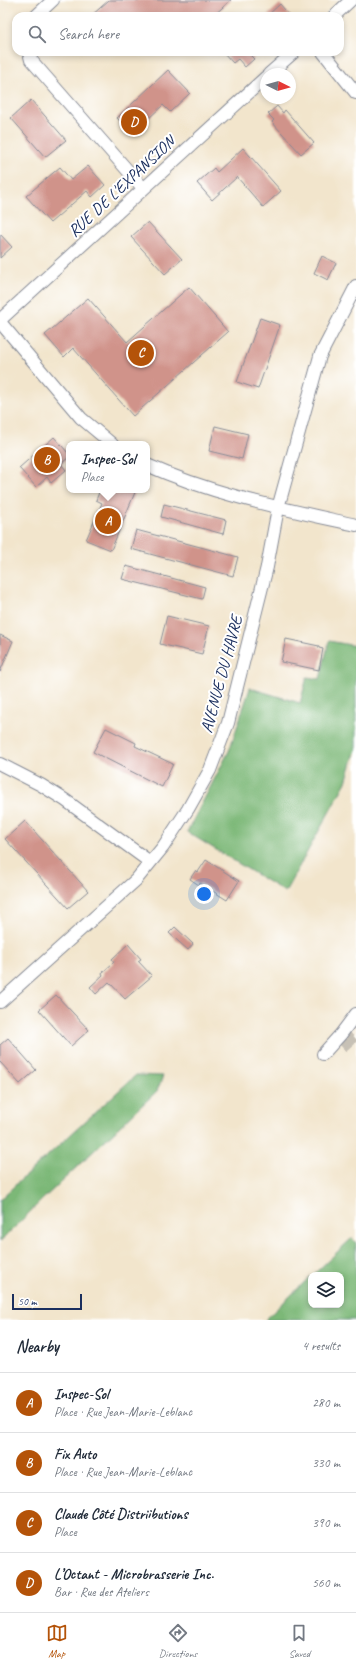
<!DOCTYPE html>
<meta charset="utf-8">
<style>
:root{--surface:#fff;--page:#f6f6f7;--text:#1f2937;--muted:#747a83;--line:#e0e1e3;--accent:#b45309}
body{margin:0;font-family:Caveat,sans-serif;background:var(--page);color:var(--text)}
.controls{position:absolute;right:12px;bottom:12px;display:grid;overflow:hidden;border-radius:8px;box-shadow:0 2px 6px #0003}
.controls button{width:36px;height:36px;display:grid;place-items:center;padding:0;border:0;border-bottom:1px solid var(--line);background:var(--surface);color:var(--text);font:20px sans-serif}
.compass{position:absolute;left:260px;top:68px;width:36px;height:36px;border-radius:50%;background:var(--surface);box-shadow:0 2px 6px #0003;rotate:95deg}
.scale{position:absolute;left:12px;bottom:10px;width:70px;box-sizing:border-box;padding-left:4px;border:2px solid #1b2f5e;border-top:0;font-size:11px;line-height:14px;white-space:nowrap;color:#1b2f5e;-webkit-text-stroke:3px #fff;paint-order:stroke}
.you{position:absolute;left:204px;top:894px;width:14px;height:14px;margin:-10px;border:3px solid #fff;border-radius:50%;background:#1a73e8;box-shadow:0 0 0 6px #1a73e833}
.badge{display:grid;place-items:center;width:26px;height:26px;border-radius:50%;background:var(--accent);color:#fff;font-size:13px;font-weight:700}
.pin{position:absolute;translate:-50% -50%;border:2px solid #fff;box-shadow:0 1px 4px #0006}
.popup{position:absolute;left:66px;top:441px;width:84px;height:52px;box-sizing:border-box;display:grid;place-content:center;border-radius:8px;background:var(--surface);filter:drop-shadow(0 1px 3px #0005);font-size:13px;white-space:nowrap;color:var(--muted)}
.popup b{font-size:15px;color:var(--text)}
.popup::after{content:'';position:absolute;left:50%;top:100%;margin-left:-8px;border:8px solid transparent;border-top-color:var(--surface)}
.list{margin:0;padding:0;list-style:none}
h2{display:flex;justify-content:space-between;align-items:center;height:52px;margin:0;padding:0 16px;font-size:17px}
h2 small{font-size:13px;font-weight:400;color:var(--muted)}
.list li{display:grid;grid-template-columns:26px 1fr auto;gap:12px;align-items:center;box-sizing:border-box;height:60px;padding:0 16px;border-top:1px solid var(--line)}
.list b{display:block;font-size:15px;white-space:nowrap}
.list p{margin:0;font-size:13px;white-space:nowrap;color:var(--muted)}
.list em{font-size:13px;font-style:normal;color:var(--muted)}
.icon{flex:none;width:22px;height:22px;fill:none;stroke:currentColor;stroke-width:2;stroke-linecap:round;stroke-linejoin:round}
.map{position:relative;flex:none;width:356px;height:1320px;overflow:hidden}
.search{position:absolute;background:var(--surface);box-shadow:0 2px 6px #0003;left:12px;right:12px;top:12px;height:44px;display:flex;align-items:center;gap:10px;box-sizing:border-box;padding:0 14px;border-radius:12px;color:var(--muted);font-size:15px}
.sheet{height:292px;background:var(--surface)}
nav{display:flex;justify-content:space-around;align-items:center;box-sizing:border-box;height:56px;border-top:1px solid var(--line);background:var(--surface);font-size:11px;color:var(--muted)}
nav a{display:grid;justify-items:center;gap:2px}
nav .on{color:var(--accent)}
.map>svg:first-child{display:block}
.forest{fill:#7bb877;stroke:#4b746a}
.building{fill:#d0938a}
.lines{fill:none;stroke-linecap:round;stroke-linejoin:round}
.major-tunnel{stroke:#c7c1b6;stroke-width:16;stroke-dasharray:16 8;stroke-linecap:butt}
.minor-casing{stroke:#868a95;stroke-width:14}
.minor{stroke:#fff;stroke-width:12}
.labels{text-anchor:middle;stroke-width:4;stroke-linejoin:round;paint-order:stroke}
.street-label{font-size:17px;fill:#1b2f5e;stroke:#fff}
</style>
<div class="map">
<svg width="356" height="1320" viewBox="0 0 356 1320">
<rect width="100%" height="100%" fill="#fff"/>
<filter id="ink" filterUnits="userSpaceOnUse"><feTurbulence type="fractalNoise" baseFrequency=".025" numOctaves="2"/><feDisplacementMap in="SourceGraphic" scale="8" xChannelSelector="R" yChannelSelector="G"/><feConvolveMatrix kernelMatrix="1 2 1 2 8 2 1 2 1" color-interpolation-filters="sRGB"/></filter>
<filter id="wash" filterUnits="userSpaceOnUse"><feTurbulence type="fractalNoise" baseFrequency=".012" numOctaves="4" result="noise"/><feDisplacementMap in="SourceGraphic" scale="16" xChannelSelector="R" yChannelSelector="G"/><feGaussianBlur stdDeviation="0.9" result="paint"/><feColorMatrix in="noise" values="0 0 0 0 0 0 0 0 0 0 0 0 0 0 0 0 0 1.4 0 .05"/><feComposite in="paint" operator="in"/></filter>
<g filter="url(#wash)">
<rect width="100%" height="100%" fill="#f2e5cc"/>
<path class="forest" d="M329 641 356 646V749L346 782 285 892 187 832 229 751 250 688 300 703 307 677 320 679Z
M136 1075 163 1076 157 1091 43 1199 0 1242V1199Z
M352 1238 356 1243V1320H265L311 1276V1305H341V1275H313Z"/>
<g id="blocks">
<path class="building" d="M109 0H231L213 16H91Z
M280 4 290 16H267Z
M223 52H247L254 59 245 67 238 59 233 63Z
M168 70 190 93 170 112 163 105 132 134 117 118Z
M31 100 66 140 45 157 11 118Z
M277 106 283 113 285 110 314 143 301 154 272 122 274 120 268 114Z
M243 148 281 191 263 207 237 177 212 200 197 183 214 168 217 172Z
M88 166 105 185 92 197 87 191 50 223 26 196 60 167 71 180Z
M148 222 182 259 165 274 131 237Z
M0 234 12 247 0 258Z
M322 256 336 263 328 280 314 273Z
M189 287 228 332 133 416 73 348 64 357 45 335 88 298 127 342Z
M260 318 280 325 258 389 237 382Z
M215 426 248 434 242 459 209 451Z
M54 437 69 454V457L61 464 66 470 51 483 47 477 36 487 19 468Z
M100 490H136L111 550 86 540 102 503 96 500Z
M164 504 226 520 223 534 161 517Z
M136 530 238 557 233 576 131 549Z
M126 566 205 587 202 599 122 579Z
M167 616 209 626 202 654 160 644Z
M0 635 13 641 0 672Z
M286 639 319 646V648L323 649 319 670 281 662Z
M106 728 136 743 135 746 173 764 162 787 93 752Z
M25 821 88 891 68 908 5 839Z
M206 860 239 881 227 900 200 883 199 885 190 879 196 870 198 872Z
M175 927 193 944 188 950 169 933Z
M128 944 141 959 138 961 152 976 125 999 109 982 96 994 90 987 103 975 102 973 114 962 112 959Z
M56 995 89 1030 71 1046 39 1010Z
M8 1038 36 1070 20 1084 0 1062V1045Z"/>
</g>
</g>
<g filter="url(#ink)">
<use href="#blocks" fill-opacity="0" stroke="#868a95" stroke-width="1"/>
<g class="lines">
<path class="major-tunnel" d="M341 1034 356 1051"/>
<defs>
<path id="minor" d="M36 16 53 0
M334 16 351 0
M29 52 31 60 143 188
M323 52 356 93
M269 74 294 52
M0 320 266 77
M0 322 81 418 112 444
M147 465C214 495 285 509 356 525
M0 764 41 785 65 800 150 862
M0 1002 136 880 163 847 188 809 210 770 228 723 267 567 278 508 320 356 356 286
M323 1054 341 1034 356 1014"/>
</defs>
<use href="#minor" class="minor-casing"/>
<use href="#minor" class="minor"/>
</g>
</g>
<g class="labels">
<g class="street-label">
<text transform="translate(121 186) rotate(-43)" y="6">RUE DE L'EXPANSION</text>
<text transform="translate(221 674) rotate(-75)" y="6">AVENUE DU HAVRE</text>
</g>
</g>
</svg>
<div class="controls">
<button><svg class="icon" aria-label="layers" viewBox="0 0 24 24"><path d="M12 4l9 5-9 5-9-5zM3 14l9 5 9-5"/></svg></button>
</div>
<svg class="compass" viewBox="-18 -18 36 36"><path d="M0-13l5 13h-10z" fill="#e53935"/><path d="M0 13l5-13h-10z" fill="#747a83"/></svg>
<div class="scale">50 m</div>
<div class="you"></div>
<div class="pin badge" style="left:108px;top:521px">A</div>
<div class="popup"><b>Inspec-Sol</b>Place</div>
<div class="pin badge" style="left:47px;top:460px">B</div>
<div class="pin badge" style="left:141px;top:353px">C</div>
<div class="pin badge" style="left:134px;top:122px">D</div>
<div class="search"><svg class="icon" aria-label="search" viewBox="0 0 24 24"><circle cx="10" cy="10" r="6"/><path d="M15 15l6 6"/></svg>Search here</div>
</div>
<section class="sheet">
<h2>Nearby<small>4 results</small></h2>
<ul class="list">
<li><span class="badge">A</span><div><b>Inspec-Sol</b><p>Place · Rue Jean-Marie-Leblanc</p></div><em>280 m</em></li>
<li><span class="badge">B</span><div><b>Fix Auto</b><p>Place · Rue Jean-Marie-Leblanc</p></div><em>330 m</em></li>
<li><span class="badge">C</span><div><b>Claude Côté Distriibutions</b><p>Place</p></div><em>390 m</em></li>
<li><span class="badge">D</span><div><b>L’Octant - Microbrasserie Inc.</b><p>Bar · Rue des Ateliers</p></div><em>560 m</em></li>
</ul>
</section>
<nav>
<a class="on"><svg class="icon" aria-label="map" viewBox="0 0 24 24"><path d="M3 6l6-2 6 2 6-2v14l-6 2-6-2-6 2zM9 4v14M15 6v14"/></svg>Map</a>
<a><svg class="icon" aria-label="directions" viewBox="0 0 24 24"><path d="M12 3l9 9-9 9-9-9zM9 14v-3h6M13 9l2 2-2 2"/></svg>Directions</a>
<a><svg class="icon" aria-label="saved" viewBox="0 0 24 24"><path d="M7 4h10v16l-5-4-5 4z"/></svg>Saved</a>
</nav>
